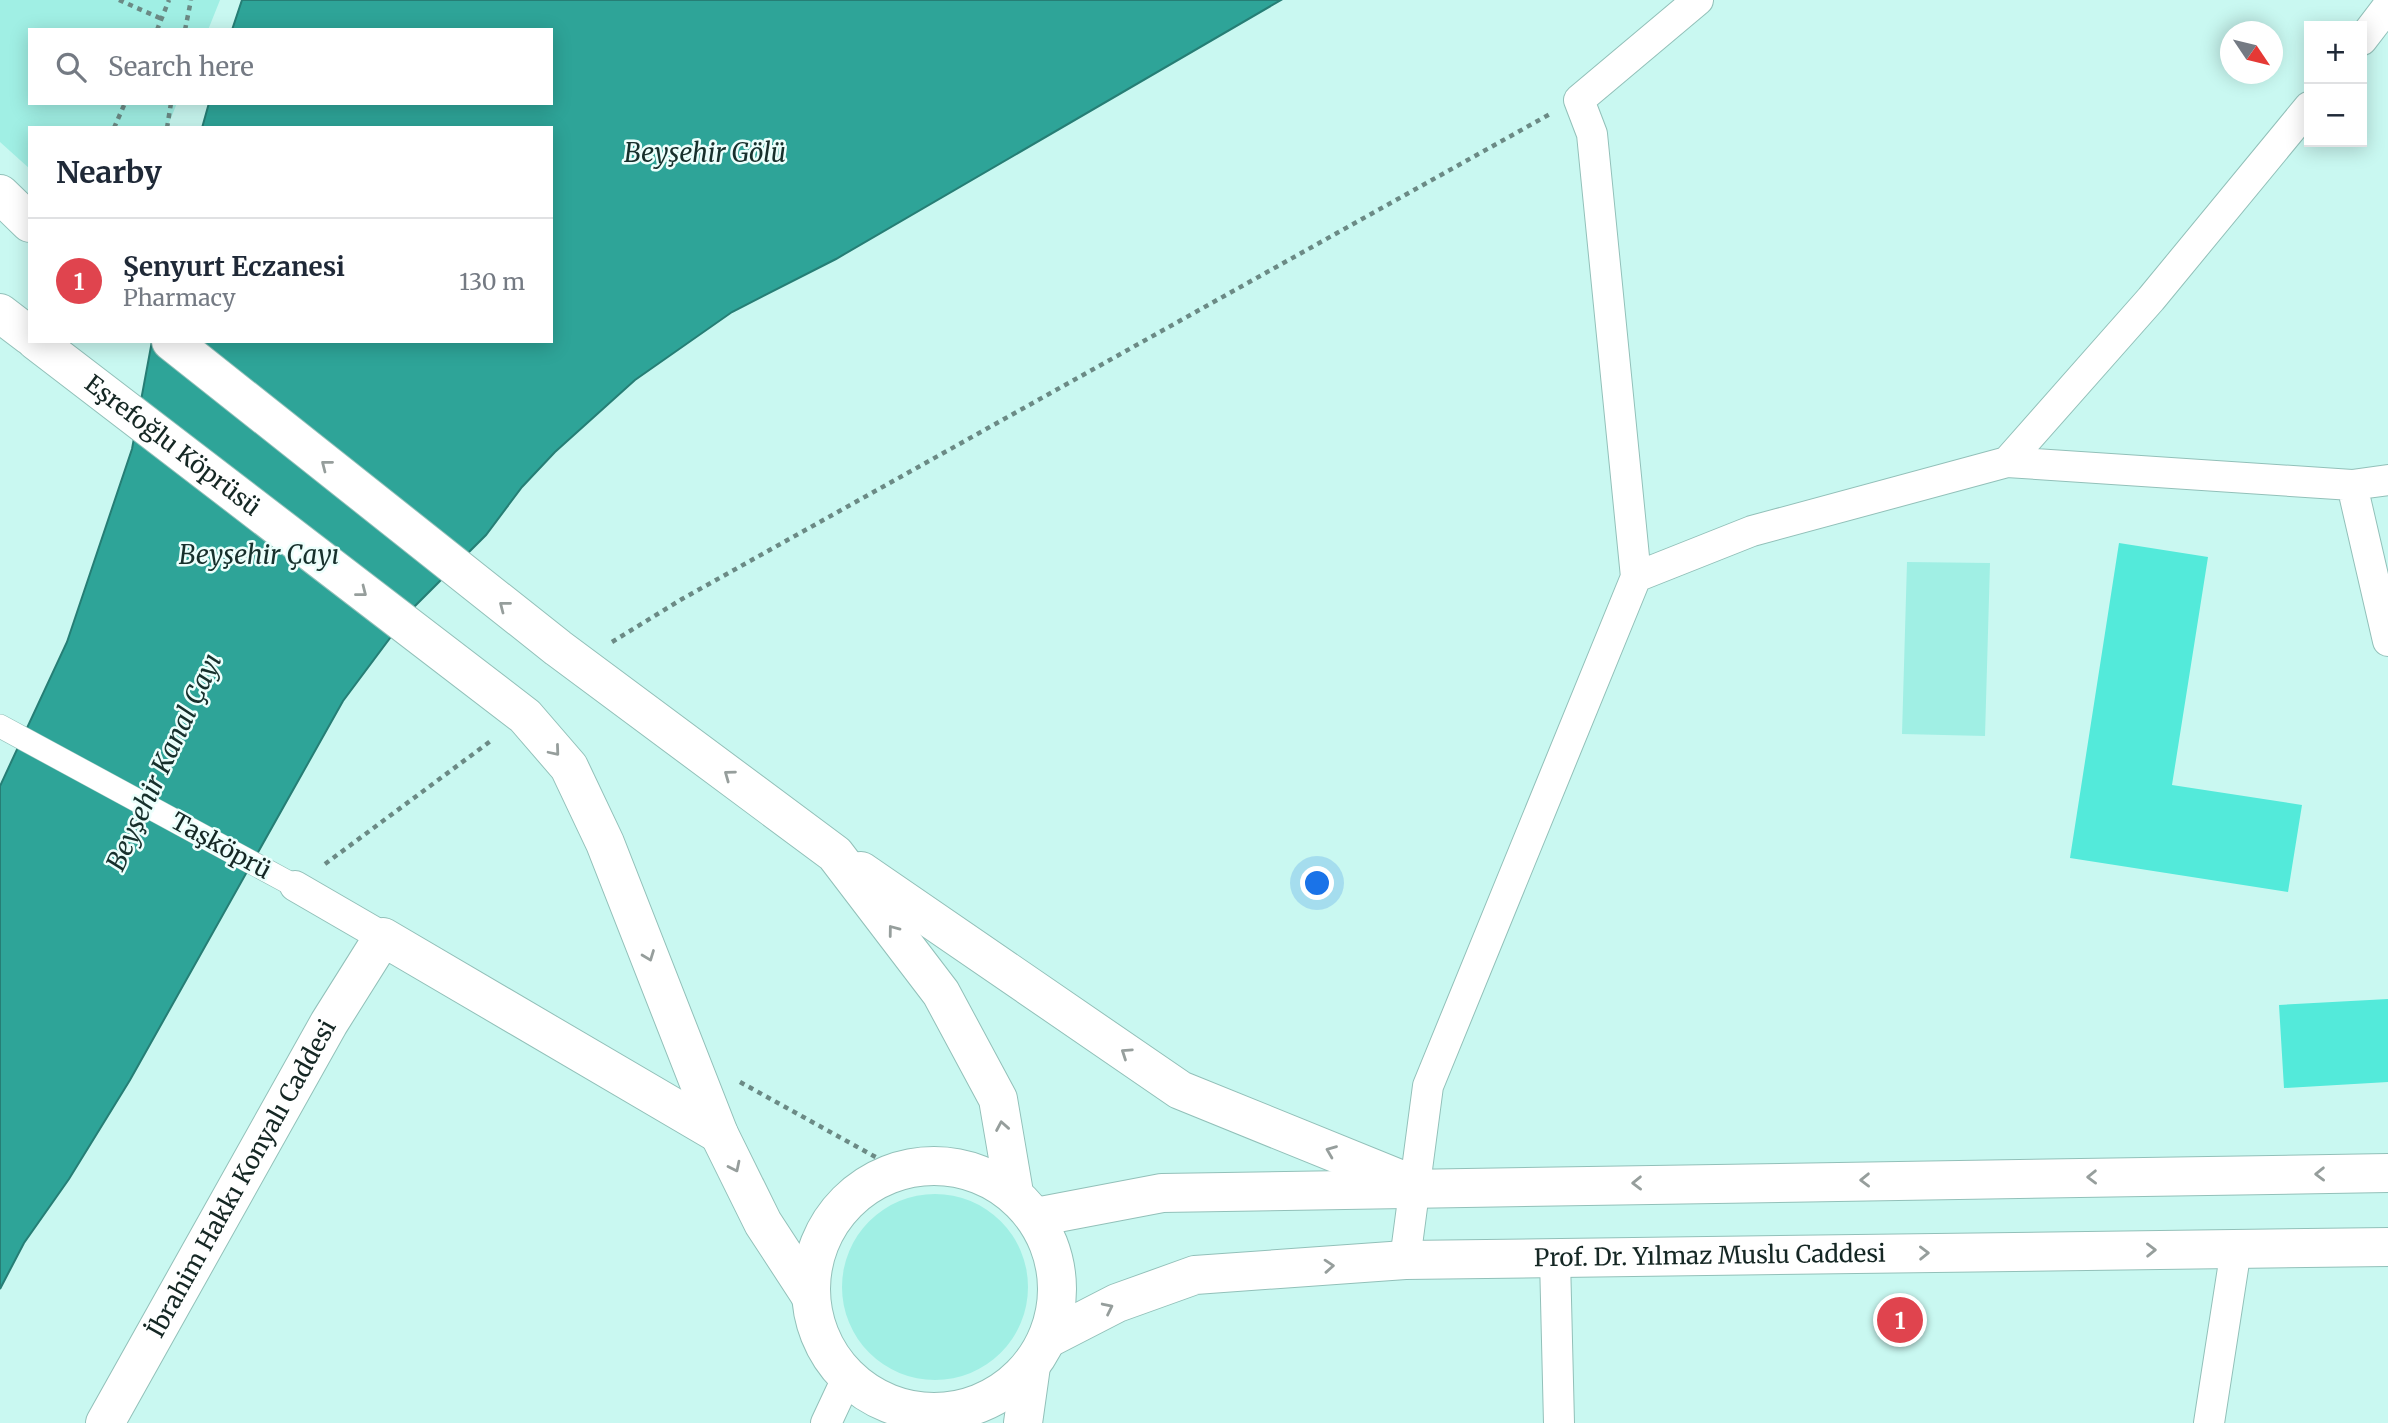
<!DOCTYPE html>
<meta charset="utf-8">
<style>
:root{--surface:#fff;--page:#f6f6f7;--text:#1f2937;--muted:#747a83;--line:#e0e1e3;--accent:#b747a4}
body{margin:0;font-family:Merriweather,serif;background:var(--page);color:var(--text)}
.controls{position:absolute;right:21px;top:21px;display:grid;overflow:hidden;border-radius:0px;box-shadow:0 4px 18px #0003}
.controls button{width:63px;height:63px;display:grid;place-items:center;padding:0;border:0;border-bottom:2px solid var(--line);background:var(--surface);color:var(--text);font:35px sans-serif}
.compass{position:absolute;left:2220px;top:21px;width:63px;height:63px;border-radius:50%;background:var(--surface);box-shadow:0 4px 18px #0003;rotate:125deg}
.you{position:absolute;left:1318px;top:884px;width:24px;height:24px;margin:-18px;border:5px solid #fff;border-radius:50%;background:#1a73e8;box-shadow:0 0 0 10px #1a73e833}
.badge{display:grid;place-items:center;width:46px;height:46px;border-radius:50%;background:var(--accent);color:#fff;font-size:23px;font-weight:700}
.pin{position:absolute;translate:-50% -50%;border:4px solid #fff;box-shadow:0 2px 7px #0006}
.list{margin:0;padding:0;list-style:none}
h2{display:flex;justify-content:space-between;align-items:center;height:91px;margin:0;padding:0 28px;font-size:30px}
h2 small{font-size:23px;font-weight:400;color:var(--muted)}
.list li{display:grid;grid-template-columns:46px 1fr auto;gap:21px;align-items:center;box-sizing:border-box;height:126px;padding:0 28px;border-top:2px solid var(--line)}
.list b{display:block;font-size:26px;white-space:nowrap}
.list p{margin:0;font-size:23px;white-space:nowrap;color:var(--muted)}
.list em{font-size:23px;font-style:normal;color:var(--muted)}
.icon{flex:none;width:38px;height:38px;fill:none;stroke:currentColor;stroke-width:2;stroke-linecap:round;stroke-linejoin:round}
.map{position:relative;flex:none;width:2388px;height:1423px;overflow:hidden}
.search{position:absolute;background:var(--surface);box-shadow:0 4px 18px #0003;left:28px;top:28px;width:525px;height:77px;display:flex;align-items:center;gap:18px;box-sizing:border-box;padding:0 24px;border-radius:0px;color:var(--muted);font-size:26px}
.panel{position:absolute;background:var(--surface);box-shadow:0 4px 18px #0003;left:28px;top:126px;width:525px;height:217px;border-radius:0px}
.map>svg:first-child{display:block}
.green{fill:#a0efe4}
.water{fill:#2ea498;stroke:#267e75;stroke-width:2}
.building{fill:#53eada}
.lines{fill:none;stroke-linecap:round;stroke-linejoin:round}
.pedestrian-casing{stroke:#92c0b9;stroke-width:24}
.minor-casing{stroke:#92c0b9;stroke-width:32}
.tertiary-casing{stroke:#92c0b9;stroke-width:40}
.primary-casing{stroke:#92c0b9;stroke-width:40}
.path{stroke:#6b8a85;stroke-width:4.5;stroke-dasharray:5 5;stroke-linecap:butt}
.pedestrian{stroke:#fff;stroke-width:23}
.minor{stroke:#fff;stroke-width:30}
.tertiary{stroke:#fff;stroke-width:38}
.primary{stroke:#fff;stroke-width:38}
.oneway{stroke:#969e9c}
.labels{text-anchor:middle;stroke-width:5;stroke-linejoin:round;paint-order:stroke}
.street-label{font-size:24px;fill:#152724;stroke:#ecfffc}
.water-label{font-size:26px;font-style:italic;fill:#17302c;stroke:#ecfffc}
</style>
<div class="map">
<svg width="2388" height="1423" viewBox="0 0 2388 1423">
<rect width="100%" height="100%" fill="#c9f8f1"/>
<path class="green" d="M0 0H220L208 30H30V103H177L167 128H30V169L0 142Z
M1907 562 1990 563 1985 736 1902 734Z
M842 1287a93 93 0 1 1 186 0a93 93 0 1 1-186 0Z"/>
<path class="water" d="M242 0H1281L836 259 732 312 635 380 555 452 522 487 486 535 411 610 343 701 130 1080 69 1179 24 1243 0 1289V786L67 642 132 449 152 341H551V128H202L209 103H551V30H232Z"/>
<path class="building" d="M2119 543 2208 557 2172 785 2302 805 2288 892 2070 858Z
M2388 999V1082L2284 1088 2279 1005Z"/>
<g class="lines">
<defs>
<path id="pedestrian" d="M0 726 295 886"/>
<path id="minor" d="M2362 40 2388 6
M2007 462 2151 299 2309 107
M2352 485 2388 641
M1636 577 1752 531 2007 462 2352 485 2388 480
M295 886 383 937
M1555 1259 1559 1423
M1405 1260 1428 1086 1636 577 1592 134 1579 100 1698 0
M826 1423 848 1376
M2209 1423 2236 1249"/>
<g id="tertiary">
<path id="s1" d="M105 1423 329 1023 383 937 719 1134"/>
</g>
<g id="primary">
<path d="M0 194 30 223"/>
<path d="M0 313 30 336"/>
<path id="s2" d="M36 341 525 716 569 767 605 843 719 1134 763 1223 810 1295"/>
<path d="M171 341 558 648 835 854 941 993 998 1099 1014 1193"/>
<path d="M861 871 1180 1090 1402 1180"/>
<circle cx="934" cy="1289" r="123"/>
<path d="M1036 1217 1162 1193 2388 1173"/>
<path id="s3" d="M1047 1339 1117 1303 1195 1275 1405 1260 2388 1247"/>
<path d="M1023 1423 1031 1366"/>
</g>
</defs>
<use href="#pedestrian" class="pedestrian-casing"/>
<use href="#minor" class="minor-casing"/>
<use href="#tertiary" class="tertiary-casing"/>
<use href="#primary" class="primary-casing"/>
<path class="path" d="M119 0 162 19
M157 30 169 0
M185 30 191 0
M114 128 125 103
M167 128 171 103
M612 642 682 599 1550 114
M325 864 492 740
M740 1082 899 1170"/>
<use href="#pedestrian" class="pedestrian"/>
<use href="#minor" class="minor"/>
<use href="#tertiary" class="tertiary"/>
<use href="#primary" class="primary"/>
</g>
<defs><path id="oneway-chevron" d="M-2-3.5L2.5 0L-2 3.5" fill="none" stroke-width="1.6" stroke-linecap="round" stroke-linejoin="round" transform="scale(1.75)"/></defs>
<g class="oneway">
<use href="#oneway-chevron" transform="translate(326 465) rotate(-142)"/>
<use href="#oneway-chevron" transform="translate(362 592) rotate(38)"/>
<use href="#oneway-chevron" transform="translate(504 606) rotate(-142)"/>
<use href="#oneway-chevron" transform="translate(555 751) rotate(50)"/>
<use href="#oneway-chevron" transform="translate(729 775) rotate(-144)"/>
<use href="#oneway-chevron" transform="translate(893 930) rotate(-127)"/>
<use href="#oneway-chevron" transform="translate(649 956) rotate(69)"/>
<use href="#oneway-chevron" transform="translate(1126 1053) rotate(-146)"/>
<use href="#oneway-chevron" transform="translate(1002 1126) rotate(-100)"/>
<use href="#oneway-chevron" transform="translate(1331 1151) rotate(-158)"/>
<use href="#oneway-chevron" transform="translate(735 1167) rotate(64)"/>
<use href="#oneway-chevron" transform="translate(2320 1174) rotate(179)"/>
<use href="#oneway-chevron" transform="translate(2092 1177) rotate(179)"/>
<use href="#oneway-chevron" transform="translate(1865 1180) rotate(179)"/>
<use href="#oneway-chevron" transform="translate(1637 1183) rotate(179)"/>
<use href="#oneway-chevron" transform="translate(2151 1250) rotate(-1)"/>
<use href="#oneway-chevron" transform="translate(1924 1253) rotate(-1)"/>
<use href="#oneway-chevron" transform="translate(1329 1266) rotate(-4)"/>
<use href="#oneway-chevron" transform="translate(1108 1308) rotate(-26)"/>
</g>
<g class="labels">
<g class="street-label">
<text dy="8" stroke="none"><textPath href="#s2" startOffset="172">Eşrefoğlu Köprüsü</textPath></text>
<text transform="translate(221 846) rotate(29)" y="8">Taşköprü</text>
<text dy="8" stroke="none"><textPath href="#s1" startOffset="280">İbrahim Hakkı Konyalı Caddesi</textPath></text>
<text dy="8" stroke="none"><textPath href="#s3" startOffset="677">Prof. Dr. Yılmaz Muslu Caddesi</textPath></text>
</g>
<g class="water-label">
<text x="705" y="162">Beyşehir Gölü</text>
<text x="259" y="564">Beyşehir Çayı</text>
<text transform="translate(164 762) rotate(-65)" y="9">Beyşehir Kanal Çayı</text>
</g>
</g>
</svg>
<div class="controls">
<button>+</button>
<button>−</button>
</div>
<svg class="compass" viewBox="-18 -18 36 36"><path d="M0-13l5 13h-10z" fill="#e53935"/><path d="M0 13l5-13h-10z" fill="#747a83"/></svg>
<div class="you"></div>
<div class="pin badge" style="left:1900px;top:1320px;background:#e0444e">1</div>
<div class="search"><svg class="icon" aria-label="search" viewBox="0 0 24 24"><circle cx="10" cy="10" r="6"/><path d="M15 15l6 6"/></svg>Search here</div>
<section class="panel">
<h2>Nearby<small></small></h2>
<ul class="list">
<li><span class="badge" style="background:#e0444e">1</span><div><b>Şenyurt Eczanesi</b><p>Pharmacy</p></div><em>130 m</em></li>
</ul>
</section>
</div>
